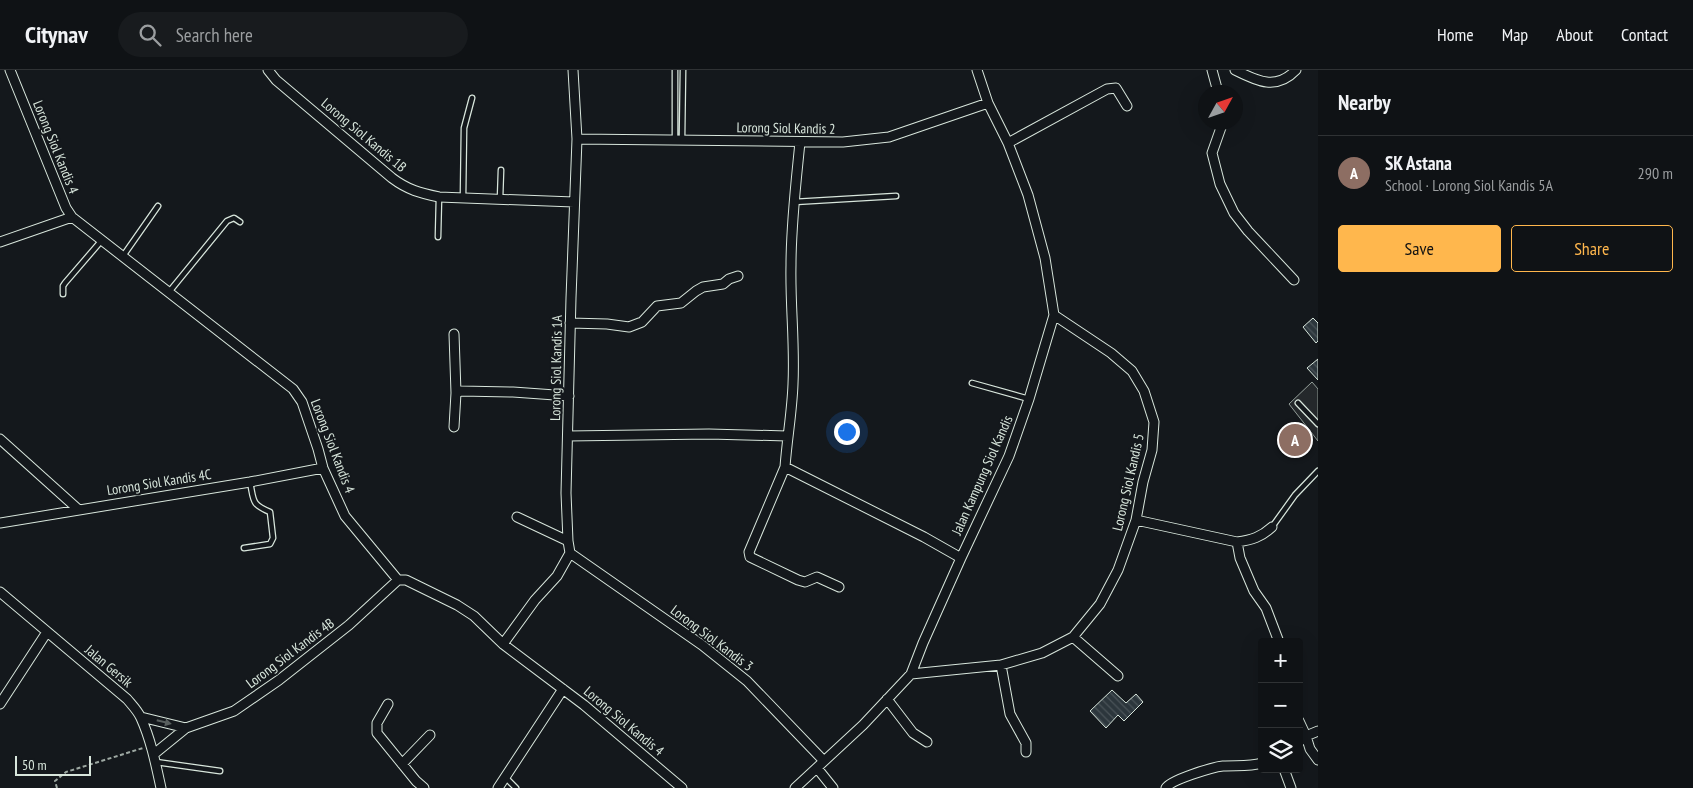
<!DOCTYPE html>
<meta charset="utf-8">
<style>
:root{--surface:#0f1215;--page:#181b1e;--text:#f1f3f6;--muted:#9b9ea0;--line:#2f3234;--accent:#ffb74d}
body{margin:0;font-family:"PT Sans Narrow",sans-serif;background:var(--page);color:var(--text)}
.controls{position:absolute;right:15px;bottom:15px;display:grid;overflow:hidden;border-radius:5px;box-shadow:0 5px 20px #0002}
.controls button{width:45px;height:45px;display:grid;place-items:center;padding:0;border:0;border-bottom:1px solid var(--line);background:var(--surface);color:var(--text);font:25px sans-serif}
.compass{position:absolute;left:1198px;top:15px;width:45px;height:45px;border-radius:50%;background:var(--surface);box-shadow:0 5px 20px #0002;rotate:50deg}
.scale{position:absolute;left:15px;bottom:12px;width:76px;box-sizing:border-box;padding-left:5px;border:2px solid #d8e6dc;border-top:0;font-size:14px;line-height:18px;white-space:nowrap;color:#d8e6dc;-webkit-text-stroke:4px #14181c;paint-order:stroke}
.you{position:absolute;left:846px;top:361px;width:18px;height:18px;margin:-12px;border:4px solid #fff;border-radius:50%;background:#1a73e8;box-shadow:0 0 0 8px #1a73e833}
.badge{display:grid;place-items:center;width:32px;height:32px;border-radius:50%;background:var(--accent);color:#fff;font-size:16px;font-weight:700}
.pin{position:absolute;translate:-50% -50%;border:2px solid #fff;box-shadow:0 1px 5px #0006}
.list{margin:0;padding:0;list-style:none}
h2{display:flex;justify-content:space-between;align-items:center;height:65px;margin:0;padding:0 20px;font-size:21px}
h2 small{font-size:16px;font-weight:400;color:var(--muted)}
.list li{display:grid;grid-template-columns:32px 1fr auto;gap:15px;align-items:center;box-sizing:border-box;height:75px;padding:0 20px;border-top:1px solid var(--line)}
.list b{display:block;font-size:19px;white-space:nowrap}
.list p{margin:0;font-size:16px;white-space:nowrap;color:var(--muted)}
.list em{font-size:16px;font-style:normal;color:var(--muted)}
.actions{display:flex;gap:10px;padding:15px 20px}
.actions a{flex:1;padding:11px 0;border:1px solid var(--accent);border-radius:5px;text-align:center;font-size:18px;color:var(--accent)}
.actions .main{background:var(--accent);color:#111}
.icon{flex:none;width:28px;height:28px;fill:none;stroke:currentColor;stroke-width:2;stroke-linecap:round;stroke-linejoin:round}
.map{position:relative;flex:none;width:1318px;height:718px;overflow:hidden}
header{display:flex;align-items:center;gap:30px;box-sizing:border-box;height:70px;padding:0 25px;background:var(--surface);border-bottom:1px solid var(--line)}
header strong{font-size:24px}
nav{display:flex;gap:28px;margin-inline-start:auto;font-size:18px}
.search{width:350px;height:45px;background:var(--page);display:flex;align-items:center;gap:12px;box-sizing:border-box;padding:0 18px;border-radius:28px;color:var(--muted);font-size:19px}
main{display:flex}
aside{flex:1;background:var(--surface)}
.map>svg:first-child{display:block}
.parking{fill:#24282b;stroke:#939e99}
.building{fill:url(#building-back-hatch);stroke:#d8e6dc}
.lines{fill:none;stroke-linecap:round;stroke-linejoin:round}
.lane-casing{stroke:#d8e6dc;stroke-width:7}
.street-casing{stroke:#d8e6dc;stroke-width:11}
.path{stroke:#9da8a2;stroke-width:2;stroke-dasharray:4 2.5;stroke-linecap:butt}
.lane{stroke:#14181c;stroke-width:4.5}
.street{stroke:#14181c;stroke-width:9}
.oneway{fill:#59605f}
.labels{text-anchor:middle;stroke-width:4;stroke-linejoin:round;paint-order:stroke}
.street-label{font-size:14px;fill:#d8e6dc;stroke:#14181c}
</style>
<header>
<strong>Citynav</strong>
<div class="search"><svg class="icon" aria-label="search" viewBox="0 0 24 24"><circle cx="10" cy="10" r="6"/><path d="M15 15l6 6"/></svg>Search here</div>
<nav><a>Home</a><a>Map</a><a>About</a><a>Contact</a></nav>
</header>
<main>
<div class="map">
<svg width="1318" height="718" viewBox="0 0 1318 718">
<defs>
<pattern id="building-back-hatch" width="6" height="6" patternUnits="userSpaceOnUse" patternTransform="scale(1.25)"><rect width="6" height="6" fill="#2c363c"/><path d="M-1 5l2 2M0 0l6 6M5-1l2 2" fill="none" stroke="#4a5358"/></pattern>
</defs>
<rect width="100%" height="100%" fill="#14181c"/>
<path class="parking" d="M1312 312 1318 319V371L1289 334Z"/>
<path class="building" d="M1313 248 1318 253V271L1316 273 1303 257Z
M1318 289V310L1307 298Z
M1112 620 1126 633 1136 624 1143 632 1124 651 1118 645 1106 658 1090 641Z"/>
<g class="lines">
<defs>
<path id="lane" d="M675 69V0
M682 69 683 0
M463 128 464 58 472 28
M500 129 501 100
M794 132 896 126
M438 167 439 127
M123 186 158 136
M169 222 227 151 234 148 240 152
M63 224V216L65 213 102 170
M972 313 1029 329
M1298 333 1318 354
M1272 457 1295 425 1318 401
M244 478 270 474 273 468 270 442C251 434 254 431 250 412
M156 692 220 701
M505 707 516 718"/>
<path id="street" d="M10 0 66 138 72 147 293 319 302 332 318 379 323 398 345 446 398 510H406L457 535 474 546 503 574 584 635 682 718
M268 0 276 10 392 108C408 120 420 123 439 127L574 132
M1212 0 1218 22
M1235 0C1257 11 1276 21 1296 0
M1223 52 1212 83 1220 114 1234 143 1248 161 1294 210
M577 69 843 72 889 67 988 33
M800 72C796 113 791 154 791 195 790 234 795 274 793 314 792 342 787 369 785 397L924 467 961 488
M1008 73 1107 19 1116 18 1127 36
M0 172 72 147
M570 253 607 254 629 257 642 252 657 236 681 233 696 221 703 217 723 214 729 209 738 206
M454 264 456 323
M454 357 456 323 461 321 513 322 569 326
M568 366 709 364 787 366
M0 369 79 440
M785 397 749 482 750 487 798 510 805 512 817 507 839 517
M517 447 568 471
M1136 450 1237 472C1252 470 1261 467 1272 457
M0 453 250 412 323 398
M1237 472 1240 488 1254 521 1266 538 1279 572
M570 483 702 575 747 611 824 691
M0 522 127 629C132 635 138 641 141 648 151 670 156 695 161 718
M1073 567 1118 606
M503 574 535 530 557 506 570 483 568 471 566 423 571 228 577 69 573 0
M1001 595 1010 644 1026 673V682
M911 604 1001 595 1042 583 1073 567 1100 534 1118 500 1136 450 1143 412 1152 380 1154 352 1144 321 1132 301 1111 283 1054 245
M887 629 913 663 927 672
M0 634 47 562
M388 634 377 653V663L416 711 424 718
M141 647 186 658
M1299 651 1306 666 1299 672
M1318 661 1306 666 1310 679 1318 690
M154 684 186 658 234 641 279 610 349 555 398 510
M402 694 430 665
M817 698 833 718
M1284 699 1291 718
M498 718 563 619
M795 718 863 655 911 604 923 573 961 488 1009 386 1029 329 1054 245 1045 188 1028 125 1008 73 988 33 977 0
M1166 718C1170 710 1213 697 1223 696 1236 695 1249 697 1262 693"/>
</defs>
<use href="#lane" class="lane-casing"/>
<use href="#street" class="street-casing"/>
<path class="path" d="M57 718 55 711 66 702 143 678"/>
<use href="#lane" class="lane"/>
<use href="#street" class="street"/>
</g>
<defs><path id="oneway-solid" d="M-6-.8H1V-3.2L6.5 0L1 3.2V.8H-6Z" transform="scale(1.25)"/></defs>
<use class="oneway" href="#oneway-solid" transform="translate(164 652) rotate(14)"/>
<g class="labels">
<g class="street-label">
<text transform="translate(786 58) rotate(1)" y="5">Lorong Siol Kandis 2</text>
<text transform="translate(364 65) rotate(40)" y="5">Lorong Siol Kandis 1B</text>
<text transform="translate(56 77) rotate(68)" y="5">Lorong Siol Kandis 4</text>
<text transform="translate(556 298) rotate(-89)" y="5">Lorong Siol Kandis 1A</text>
<text transform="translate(333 376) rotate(69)" y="5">Lorong Siol Kandis 4</text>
<text transform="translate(982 405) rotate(-66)" y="5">Jalan Kampung Siol Kandis</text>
<text transform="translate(159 412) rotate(-9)" y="5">Lorong Siol Kandis 4C</text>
<text transform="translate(1128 412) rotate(-77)" y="5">Lorong Siol Kandis 5</text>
<text transform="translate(712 568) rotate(37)" y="5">Lorong Siol Kandis 3</text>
<text transform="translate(290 583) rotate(-37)" y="5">Lorong Siol Kandis 4B</text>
<text transform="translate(109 596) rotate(40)" y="5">Jalan Gersik</text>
<text transform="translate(624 651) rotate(40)" y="5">Lorong Siol Kandis 4</text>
</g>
</g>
</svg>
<div class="controls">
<button>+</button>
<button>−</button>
<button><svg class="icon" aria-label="layers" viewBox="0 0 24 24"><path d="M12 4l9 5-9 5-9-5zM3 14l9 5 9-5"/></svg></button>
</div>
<svg class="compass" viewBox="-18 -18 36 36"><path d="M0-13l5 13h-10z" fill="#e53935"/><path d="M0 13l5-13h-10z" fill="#9b9ea0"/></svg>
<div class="scale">50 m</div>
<div class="you"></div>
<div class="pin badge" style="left:1295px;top:370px;background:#8d6e63">A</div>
</div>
<aside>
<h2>Nearby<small></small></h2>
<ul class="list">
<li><span class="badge" style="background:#8d6e63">A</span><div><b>SK Astana</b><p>School · Lorong Siol Kandis 5A</p></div><em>290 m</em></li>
</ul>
<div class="actions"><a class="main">Save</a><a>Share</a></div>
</aside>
</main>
